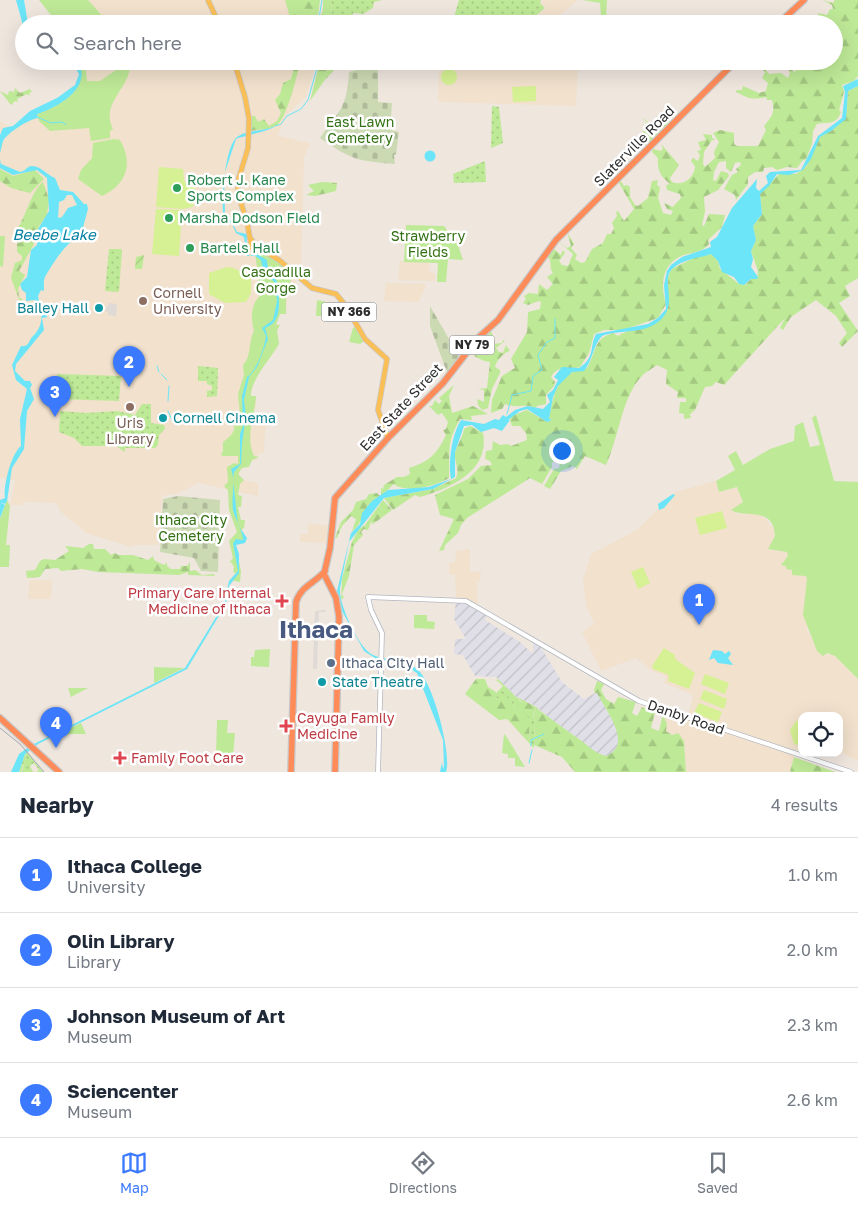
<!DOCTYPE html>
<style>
:root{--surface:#fff;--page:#f6f6f7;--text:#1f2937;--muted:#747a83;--line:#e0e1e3;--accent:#3b79ff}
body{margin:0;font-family:"Golos Text",sans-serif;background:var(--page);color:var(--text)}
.controls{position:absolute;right:15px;bottom:15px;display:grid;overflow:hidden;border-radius:10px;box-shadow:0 5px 20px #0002}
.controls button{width:45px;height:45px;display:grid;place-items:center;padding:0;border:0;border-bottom:1px solid var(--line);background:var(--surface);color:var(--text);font:25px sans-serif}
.you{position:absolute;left:561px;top:450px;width:18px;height:18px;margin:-12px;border:4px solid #fff;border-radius:50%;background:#1a73e8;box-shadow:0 0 0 8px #1a73e833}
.badge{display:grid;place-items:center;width:32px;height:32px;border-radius:50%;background:var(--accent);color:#fff;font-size:16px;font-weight:700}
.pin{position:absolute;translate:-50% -41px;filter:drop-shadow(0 1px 2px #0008)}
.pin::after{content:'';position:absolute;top:26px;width:18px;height:15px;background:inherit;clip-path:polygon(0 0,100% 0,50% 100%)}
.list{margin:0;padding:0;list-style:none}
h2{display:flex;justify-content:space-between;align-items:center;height:65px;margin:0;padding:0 20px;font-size:21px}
h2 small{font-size:16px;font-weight:400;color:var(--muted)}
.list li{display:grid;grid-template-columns:32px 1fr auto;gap:15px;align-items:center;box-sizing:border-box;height:75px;padding:0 20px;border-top:1px solid var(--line)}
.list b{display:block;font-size:19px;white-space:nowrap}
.list p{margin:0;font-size:16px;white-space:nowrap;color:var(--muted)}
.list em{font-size:16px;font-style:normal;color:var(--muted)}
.icon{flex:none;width:28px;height:28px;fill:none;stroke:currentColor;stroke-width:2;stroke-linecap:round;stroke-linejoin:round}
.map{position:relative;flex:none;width:858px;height:772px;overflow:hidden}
.search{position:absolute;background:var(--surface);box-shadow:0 5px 20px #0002;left:15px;right:15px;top:15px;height:55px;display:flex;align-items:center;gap:12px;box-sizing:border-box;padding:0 18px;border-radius:28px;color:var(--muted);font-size:19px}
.sheet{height:365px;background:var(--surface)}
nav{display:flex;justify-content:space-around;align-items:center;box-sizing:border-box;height:70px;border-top:1px solid var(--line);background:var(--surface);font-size:14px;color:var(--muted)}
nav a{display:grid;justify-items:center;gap:2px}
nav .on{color:var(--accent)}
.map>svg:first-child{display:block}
.industrial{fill:url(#industrial-furrows)}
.education{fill:#f1e1cd}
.grass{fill:url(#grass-dots)}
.forest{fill:url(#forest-firs)}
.cemetery{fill:url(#cemetery-stones)}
.park{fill:#bee997}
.garden{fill:url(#garden-furrows)}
.pitch{fill:#d5f193}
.plaza{fill:#dfdad6}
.water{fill:#6be5f7;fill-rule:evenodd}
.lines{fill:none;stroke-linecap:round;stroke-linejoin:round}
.stream{stroke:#6be5f7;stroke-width:1}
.secondary-casing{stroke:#b2b7c1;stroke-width:5.5}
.primary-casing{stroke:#c8c8c8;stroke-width:6}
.highway-casing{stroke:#c8c8c8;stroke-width:8}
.secondary{stroke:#fff;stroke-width:4}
.primary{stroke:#fbbf57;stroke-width:4.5}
.highway{stroke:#ff8b59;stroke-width:5.5}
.rail{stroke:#a0a7b8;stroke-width:1}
.leisure-dot{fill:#2e9e5b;stroke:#fff;stroke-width:2}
.education-dot{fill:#8d6e63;stroke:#fff;stroke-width:2}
.culture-dot{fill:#0f9aa8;stroke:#fff;stroke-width:2}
.health-dot{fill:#e0444e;stroke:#fff;stroke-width:2}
.service-dot{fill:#5c6f8a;stroke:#fff;stroke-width:2}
.labels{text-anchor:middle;stroke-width:5;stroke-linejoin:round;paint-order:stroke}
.shield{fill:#fff;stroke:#6c6c6c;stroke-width:1}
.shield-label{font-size:12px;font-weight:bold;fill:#2d2d2d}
.park-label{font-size:14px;fill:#347115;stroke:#fff}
.street-label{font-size:14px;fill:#2d2d2d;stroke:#fff}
.leisure-label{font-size:14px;fill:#27864d;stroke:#fff;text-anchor:start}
.education-label{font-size:14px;fill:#785e54;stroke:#fff;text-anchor:start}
.culture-label{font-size:14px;fill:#0d838f;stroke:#fff;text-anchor:start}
.health-label{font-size:14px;fill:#be3a42;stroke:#fff;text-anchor:start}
.service-label{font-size:14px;fill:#4e5e75;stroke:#fff;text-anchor:start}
.water-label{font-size:15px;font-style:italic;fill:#0580a2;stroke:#fff}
.town-label{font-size:24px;font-weight:bold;fill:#495a81;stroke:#fff}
</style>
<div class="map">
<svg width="858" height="772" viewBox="0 0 858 772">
<defs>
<pattern id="industrial-furrows" width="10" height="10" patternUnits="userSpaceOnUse" patternTransform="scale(1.25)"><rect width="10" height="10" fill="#e0dfe7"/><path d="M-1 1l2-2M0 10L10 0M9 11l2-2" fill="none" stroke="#c0c0c6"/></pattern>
<pattern id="grass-dots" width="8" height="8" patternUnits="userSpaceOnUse" patternTransform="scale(1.25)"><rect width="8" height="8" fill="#bee997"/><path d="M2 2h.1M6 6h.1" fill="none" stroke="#a4c882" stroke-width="1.8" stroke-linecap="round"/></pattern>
<pattern id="forest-firs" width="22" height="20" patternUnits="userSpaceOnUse" patternTransform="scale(1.25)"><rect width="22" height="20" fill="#bee997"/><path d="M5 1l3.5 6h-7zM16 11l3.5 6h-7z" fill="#a4c882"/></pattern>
<pattern id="cemetery-stones" width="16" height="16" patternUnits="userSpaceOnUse" patternTransform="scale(1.25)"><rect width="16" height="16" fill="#ccdab4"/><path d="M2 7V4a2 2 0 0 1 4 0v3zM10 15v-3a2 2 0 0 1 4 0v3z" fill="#b0bb9b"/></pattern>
<pattern id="garden-furrows" width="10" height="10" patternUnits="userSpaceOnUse" patternTransform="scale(1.25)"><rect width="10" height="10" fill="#bee997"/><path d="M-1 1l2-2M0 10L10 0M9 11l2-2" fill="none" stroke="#a4c882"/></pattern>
</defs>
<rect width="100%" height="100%" fill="#efe6de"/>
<path class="industrial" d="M456 601 467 604 487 615 485 620 520 642 533 654V642L540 646 562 682 584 699 597 692 619 733V743L614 753 606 756 593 752 579 739 567 732 535 706 515 696 496 677 475 676 463 655 454 654 455 639H466L454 619Z"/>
<path class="education" d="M49 0H298L296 24H82Z
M543 0H578L555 19 532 20 546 8 541 3Z
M74 61H317L306 97 286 115 278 136 310 143 304 158 301 274 288 294 286 314H280L276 324H280L277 330 279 344 256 378 251 391V398H256V408L251 411V415L273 417V424H268L265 429 264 453H259L258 459 249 461 240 470 239 479 258 483V496L198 483 179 493 162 496 159 541 157 545H135L131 547 86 533 61 512 56 503 23 502 22 505H10L15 480 0 478V121L13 128 77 85 80 74Z
M443 61H578L576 106 438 102 439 71Z
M400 261 429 263V270L436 275 434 281 398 280Z
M386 283 425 284 426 285 419 302 384 301Z
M716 481 719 492 737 487 743 502 732 510 737 514 757 513 765 518 775 531 774 542 769 549 787 552 788 556 784 561 807 576V630L819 652 835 656 858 679V761L839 751V716H802V751L796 750 790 772H686L684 741 666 731 667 724 663 714 687 721 693 695 664 683 666 676 652 671 636 658 601 671 582 632 594 624 586 605 583 580 591 554 637 530 675 492Z
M308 524 329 525 328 543 300 542V534H308Z
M470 549V571L481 572 480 582 477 583V605L466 599 456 598 455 575 449 574V563L455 562 456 551Z
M29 580H52L51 599H28Z"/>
<path class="grass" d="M331 0H382L374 2 373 8 363 14 353 13 352 24H333Z
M459 0H541L540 3 545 8 531 20 452 24Z
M328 61H348V69L340 67 335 69 324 81Z
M492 106 499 107 503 143 491 148Z
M485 161 486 182 454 183 453 174Z
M109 249H122L119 292 105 291Z
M198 366 218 368 217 396 207 397V391L212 390V386L207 384V381H198Z
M57 374 121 376 119 401 57 399Z
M142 404H151V423L164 425 165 429 159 435 158 445 155 448H125V452L116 446H82L74 438 59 432 60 411 86 413 117 411 135 415Z
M498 679 522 703 533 718 536 707 539 710 535 722 534 748 530 744 529 728 518 707 516 708 511 702 512 700 494 698V695L503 686 496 680Z
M27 752 43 772H36L39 770 34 763 30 766 33 772H22L25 761 21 772H19L25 754 27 760 25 753Z"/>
<path class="forest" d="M285 0H320L317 24H292Z
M323 0H331L333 24H319L323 8Z
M822 0 833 3 835 0H858V76L854 81 842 85 844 92 839 110 841 112C835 127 827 121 817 124L813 131 812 144 806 159 802 161 797 168 787 167 777 170 772 167 764 168 763 172H755L748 177V184L736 200 735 195 724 189 732 175 738 172 736 169 741 165 740 162 735 163 731 172 726 168V161L719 162 714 172 713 180 716 181 721 171 728 173 729 176 718 190 704 197 705 212 702 225 704 226 709 214 725 215 722 227 708 240 709 244C702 252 694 252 684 255 662 263 660 284 666 304L658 318 623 330H604L594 334 589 353 580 367C569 370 558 364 551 377L555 382 554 386 546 395V404L537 406 536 408C525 403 517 409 505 404L502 409 491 413 492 400 502 376 515 368 511 359 527 332 528 312 540 309 541 302 539 301 528 305 523 303 526 299 524 296 529 293 538 294 539 284 547 290 553 284 547 277 553 273 551 270 550 259 545 256 553 248 561 255 563 250 565 253 559 261 562 265 568 266 573 254 558 241 567 248 571 246 567 232 574 244 571 248 577 255 575 259 581 263 585 262 592 249 603 243 607 234H611L614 228 612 223 617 216 616 212 618 211 624 221 634 209 619 183 621 181 624 186 627 185 630 187V197L635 205 638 206 648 198 652 181 658 180 657 185 660 187 658 198 663 213 671 215 673 211 667 209 664 203 673 207 681 198 680 194 667 190 666 185 670 184C660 176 657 170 658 158L652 152 653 149 661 151 663 149 661 144 679 165 670 178 672 182C683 187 695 177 695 166L691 161 693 158 698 161 700 155 697 151 701 150 698 142 706 140 703 134 712 135V138L716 140H712L704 152 703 164 705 167 715 158 714 152 719 142 713 133 720 130 734 133V144L737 146H758L766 130 764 126C773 115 775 113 772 100H767L766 97C751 100 750 99 736 92L737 90H742L743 86 759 93 766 91 768 83 762 78 765 72 758 65 761 64 769 74 781 73 788 78 790 73 785 62 794 72 800 67 795 61H834V24H803L810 16 820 23 818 13 827 15 830 9H833L832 5Z
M296 61H300C298 74 287 116 278 124 272 130 259 129 251 131L252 116H255L258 122 264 119 269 126 277 121 281 113 275 100 280 94 283 83 291 79Z
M320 61H328L324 81 310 101Z
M858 86V278L845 286 850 296 839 303 858 331 842 347 839 343 847 333 836 316 816 300 791 317 783 330 780 328 785 318 724 385 716 382 712 386 705 387 695 410 690 414 691 418 684 419V414L679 413 680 402H686V398H677L678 392 666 384 667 370 657 365C652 369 645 372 641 377 622 397 618 440 606 465L585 456 577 469 573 466 561 471 550 489 544 486 554 469 559 468 560 463 563 465 572 460 565 457H558L552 463V467L542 484 530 478 467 518 461 525 458 533 445 545 444 550 439 551 454 519 440 515 435 495 468 479 481 466 492 465 490 461 485 459 486 451 492 450 493 441 500 445 508 444 511 446 527 440 526 433 520 426H512L510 420 512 416 527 410 547 422 552 420 549 419C552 404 555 380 571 373 576 370 582 370 587 368 597 351 593 339 613 333L618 336C631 327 649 331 661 319 676 305 660 281 673 268L694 258 712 254 718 261 720 269 739 284 745 285 751 279H757L758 271 751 251 756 240 753 226 762 214 760 194 779 174H796L806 167 820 137 834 129 846 116 848 91Z
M15 88 20 93 30 89 32 92 29 93 30 96 27 94 17 99 18 102 15 101 11 105 0 91 8 95 9 91 14 92Z
M0 169 13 176 35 170 44 179 30 193 11 188 0 181Z
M43 182 49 199 47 215 39 226 33 246 19 271 25 275 18 289 19 297 23 300 20 302 11 278 15 263 22 260V256L17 252V233L13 232C24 227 29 193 43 182Z
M322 182 337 183 336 191 315 196 306 195 314 191 308 185Z
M490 329 494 338 491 341 493 344 502 343 503 340 505 341 496 348 499 352 503 353 506 345 510 351C504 352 496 361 495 367L500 370V373L492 389 488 408 482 410 478 405 477 399 484 402V390L478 389 487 388 490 362 484 361 474 356 484 350 486 342 483 337Z
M454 385 449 396 452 413 473 406 488 414 471 416 472 420 460 419C446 443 450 452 449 478 436 486 406 494 394 484L381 496V488L383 489 384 485 397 477H404L410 474 409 468C429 462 437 454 446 435L443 430 446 429 448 422 442 413 438 415 429 406H432L435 400 439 404 442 401 439 398Z
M470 426 483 433C490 471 451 488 420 497L415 495 393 510 384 498 433 489 456 478C460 469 454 462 455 453 457 445 463 437 464 429Z
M377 493 380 496C361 505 365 523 352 531L356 519 351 516 342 526 337 538H335L341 522 353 510 356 502 366 499 369 494Z
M383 500 392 510 373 524 371 522 368 530 364 529 361 532 363 535 354 545 349 576 342 594 344 598 341 599 342 579 352 542 358 530 365 525Z
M89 544H93L94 549H105L111 555 115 553 118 555H133L148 560 153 556 154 560 164 565 167 562V566L171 569H180L181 566H187L190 562V571L195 570 202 575 215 574 214 576 188 575V572L179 575 98 572 82 569 61 571 58 568 45 569 40 577 27 578 26 571 35 570 40 561 44 559 55 560 69 551 65 546 83 548Z
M476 679H485L488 687 496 692 494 698 497 699 501 695 513 700 511 702 516 708 518 706 532 722 529 728 530 744 507 719 499 720 465 694Z
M597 681 604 684 601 690 606 699 614 704 618 697 636 702 632 713 637 716 642 707 655 712 651 728 659 731 663 714 667 724 666 731 672 735 678 733 684 741 686 772H575L562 757 534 745 535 722 539 710C552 720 565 729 579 739 589 746 593 752 606 756 634 745 606 711 597 693H595L594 690Z
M515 696 536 707 532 719 520 705 522 702Z
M794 757 835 772H790Z"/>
<path class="cemetery" d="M378 64V102L392 103 390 130 399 132 396 154 394 155 395 164C357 161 352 160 320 138 340 110 347 107 349 72Z
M430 306 460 358 448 375 430 326Z
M178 496 220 500 218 572 201 571 194 558 160 552 163 499Z"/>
<path class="park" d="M39 0H88L106 20 102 24H58Z
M582 0H607L606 18 601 17 600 3Z
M117 61H130C133 87 99 102 113 129L110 131V138L91 141 89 128 50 131 39 121 37 114C59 106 87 91 80 65L85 63 87 81H100L116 70Z
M662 112 672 123 648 148 638 138 649 125 642 117 650 124Z
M114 139 120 140C134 164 126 185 102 196L78 179 81 170 92 158 93 143Z
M406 225 444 226 458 245 463 260 448 259 446 282H437L438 263 404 262Z
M0 236H5L3 267 0 266Z
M258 252 272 258 293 273 286 296V314H280L276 325H280L277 330 279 344C271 358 250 381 251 396H256C255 414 245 437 254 456L259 457 252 460 249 467 242 468 238 474 244 480 240 484 238 495 242 496 241 507H238L241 520H245L244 528 241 530 246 539 235 543 241 571 240 582 230 580 236 573 233 572 234 567 231 562 229 563 233 558 229 541 237 532 229 510 228 490 224 486 228 482 227 467 234 463 238 464V456H222L221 453 223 452V442C237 432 234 429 235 415L240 414 238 394 244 375 243 365C252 356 248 342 254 331 251 319 250 304 261 295L255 253Z
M317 300 327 302 322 316H316Z
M355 327 364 341 360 344 349 342 353 328Z
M816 415 834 481 858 482V679L835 656 827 653 823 656 817 651 803 615 807 579 806 576 792 575V570L786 569V566L781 565 788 556 787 552 768 549 775 536C773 505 745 519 731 510L743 502 737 487 719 492 716 481 735 470 728 456 736 451 743 465 770 449 794 441 795 426 803 422 810 447 820 445 812 418Z
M7 500 10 506 6 545H10L9 567H0V519Z
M414 615H427V621L435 622 434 629 414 628Z
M270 649 269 667 251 666V657H254L255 650Z
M154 667 184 668 154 683Z
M68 688H88L71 697Z
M217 720H228L227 733H235L233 757 216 756Z
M81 723 86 734H70L61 737 56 735Z
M504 734 506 736 525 767 515 766V758H508V754L502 753Z"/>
<path class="garden" d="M144 255 142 269H135L136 257Z"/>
<path class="pitch" d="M441 77a8 8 0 1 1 16 0a8 8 0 1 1-16 0Z
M536 86V101L513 102 512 87Z
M159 167 183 169 184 181C195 189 205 190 192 207L183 209 156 207Z
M156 209 182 210 179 256 152 254Z
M227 267C237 267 243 275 251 276V293L246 302 225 303 209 294V273Z
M722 511 727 528 700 535 695 518Z
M643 567 650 583 638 589 631 572Z
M664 648 675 655V659L695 673 689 689 668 681 669 675 653 669 652 666Z
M705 674 729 683 725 694 701 684Z
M704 690 727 699 724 709 700 699Z
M699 703 722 712 718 722 694 713Z
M802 720V746L794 744 790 730 796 721Z"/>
<path class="plaza" d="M109 303 117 304 116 316 108 315V312L105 311Z
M325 610 326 612H319L317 669H313L314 633H297V627L314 628 315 611Z"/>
<path class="water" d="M16 0H24L28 24H24V29Z
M71 61H78C93 88 58 107 37 114L38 118C29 119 7 133 3 141 2 144 1 150 0 153V135L3 128 13 126 30 111 57 98 75 85 79 74Z
M858 79V86L848 91 846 119 831 131 820 137 811 159 803 170 789 175 777 174 769 186 760 194 762 214 753 226 756 240 751 251 753 259 751 267 758 277 757 279H751L744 285 739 284 734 277 722 272 718 261 711 254C700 258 682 259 672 269 660 281 680 306 658 322 641 335 619 329 602 336 593 345 593 360 584 371L572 372 558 386 553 397 549 419 552 420 547 422 527 409 520 411 508 420H510L502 431 494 428 481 432 472 425 464 426 455 452V477L433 489 384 498 349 542 340 588C338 603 359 649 373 655 387 661 404 659 417 669 433 682 449 746 447 767L446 772H440L442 762 443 769 444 766 443 740 417 673 402 664 375 658 364 651 342 611 337 591 351 533 360 524 362 513 372 501 388 490 429 487 451 479C448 461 452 434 461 420L484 424 495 419 499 420 503 415 506 417 515 410 528 406 543 409 550 402 547 395 553 390 558 380 554 377 562 367 579 368C596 357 589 347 596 334L648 324 658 318 666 309 664 285 667 271 671 265 682 257 711 247 710 242 717 237 732 208 757 179 756 188 759 191 768 183 766 176 770 172 801 170 818 136 842 118 845 92 843 86Z
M275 126C271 131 245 135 236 139L224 175 225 215 232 222 237 232 247 234 246 253 250 256 255 253 267 260C267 269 272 273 276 280 278 282 277 284 277 286 280 301 282 323 265 328L268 339 257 367 249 377 244 400 246 416 242 443 241 464 234 472 233 479 238 525 247 538 245 543 236 545 239 554V573L229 586 226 604 187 669 38 744 25 754 19 772H11L19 754 30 746 185 668 224 604 229 581 238 571 233 543 236 539 243 540C243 532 235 519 233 510 231 497 236 481 231 469L240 464V434L243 426 242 396 247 377C256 372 265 347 266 336L262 328 273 320 277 301 275 283 263 270 261 260 255 256H247L244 237 236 233 232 224 224 217C220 204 225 146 237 137 248 129 263 132 275 126Z
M424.5 156a5.5 5.5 0 1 1 11 0a5.5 5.5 0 1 1-11 0Z
M0 160 1 164 20 172C26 171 25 168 31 166 40 165 47 175 55 178L60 190 73 192 84 204H87L88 209 80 238C67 239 53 264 46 275 43 279 44 286 44 291L41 290 38 296 40 306 47 308V317L42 318 44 330 16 364 15 371 25 381H30L32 385 30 388 34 399 27 411 24 449 12 468 7 501 5 504 0 502 5 505 0 518V500L5 498C3 487 11 454 21 446L20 419 27 389 16 380 12 365 21 346C29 347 28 342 32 337 43 328 45 311 35 300L26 301V293L22 290 20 284 27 277 31 250 37 245 38 229 49 211 47 178 37 170 13 175 0 168ZM67 195H72L77 205 68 208 62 217 58 218 59 202 64 200Z
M673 494 675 495 664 508 659 510 658 504Z
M713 650 722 651 725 654 729 651 731 654 728 658 733 665 718 663 714 658 709 660Z"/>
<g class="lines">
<path class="stream" d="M318 24 322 0
M37 117 51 123 61 122 66 124
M275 126 281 124 287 116 301 109 308 100 319 61
M157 366 159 372
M161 374 167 380
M168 401 169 386
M168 411 172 420
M507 414 512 395 531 391 533 376 542 370 538 355 547 342 555 338V319
M531 746V740L544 734
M529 763 532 750"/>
<defs>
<path id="secondary" d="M378 772 382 633 371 610 368 597 466 601 639 701 851 772"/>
<path id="primary" d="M208 0 219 24
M234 61 245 97 249 119 248 148 238 181V194L247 222 252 249 260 250
M251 239 256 246 279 260 312 288 336 294 345 305 365 339 387 359 378 410 388 438"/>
<path id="highway" d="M778 24 804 0
M0 718 59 772
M291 772 296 602C301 586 315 583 325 571
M335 772 339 617 336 598 324 574 330 548 335 498 388 438 443 383 478 338 498 320 556 240 736 61"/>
</defs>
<use href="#secondary" class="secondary-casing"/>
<use href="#primary" class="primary-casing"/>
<use href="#highway" class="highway-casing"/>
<use href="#secondary" class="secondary"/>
<use href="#primary" class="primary"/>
<use href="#highway" class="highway"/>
<path class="rail" d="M0 728 20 744 44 772"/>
</g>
<g class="leisure-dot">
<circle cx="177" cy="188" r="5"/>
<circle cx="169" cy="218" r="5"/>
<circle cx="190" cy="248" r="5"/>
</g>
<g class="education-dot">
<circle cx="143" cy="301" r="5"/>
<circle cx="130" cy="407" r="5"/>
</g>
<g class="culture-dot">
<circle cx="99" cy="308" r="5"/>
<circle cx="163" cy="418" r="5"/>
<circle cx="322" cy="682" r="5"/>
</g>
<g class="health-dot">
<path d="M279.5 593.5h5v5h5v5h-5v5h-5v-5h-5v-5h5z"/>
<path d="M283.5 718.5h5v5h5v5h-5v5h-5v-5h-5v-5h5z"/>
<path d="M117.5 750.5h5v5h5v5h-5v5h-5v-5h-5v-5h5z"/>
</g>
<circle class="service-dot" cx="331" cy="663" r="5"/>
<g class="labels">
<g class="shield">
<rect x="321.5" y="302.5" width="55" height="19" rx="4"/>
<rect x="449.5" y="335.5" width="45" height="19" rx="4"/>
</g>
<g class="shield-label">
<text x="349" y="316">NY 366</text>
<text x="472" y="349">NY 79</text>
</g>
<g class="park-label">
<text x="360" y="127">East Lawn<tspan x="360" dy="16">Cemetery</tspan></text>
<text x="428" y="241">Strawberry<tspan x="428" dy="16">Fields</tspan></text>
<text x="276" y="277">Cascadilla<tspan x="276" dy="16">Gorge</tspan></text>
<text x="191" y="525">Ithaca City<tspan x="191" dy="16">Cemetery</tspan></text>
</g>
<g class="street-label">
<text transform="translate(634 146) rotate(-45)" y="5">Slaterville Road</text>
<text transform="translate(401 407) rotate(-47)" y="5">East State Street</text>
<text transform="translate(686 717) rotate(19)" y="5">Danby Road</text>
</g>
<g class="leisure-label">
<text x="187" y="185">Robert J. Kane<tspan x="187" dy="16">Sports Complex</tspan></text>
<text x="179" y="223">Marsha Dodson Field</text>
<text x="200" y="253">Bartels Hall</text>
</g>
<g class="education-label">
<text x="153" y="298">Cornell<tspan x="153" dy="16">University</tspan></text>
<text x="130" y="428" text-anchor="middle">Uris<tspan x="130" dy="16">Library</tspan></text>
</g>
<g class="culture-label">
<text x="89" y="313" text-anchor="end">Bailey Hall</text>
<text x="173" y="423">Cornell Cinema</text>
<text x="332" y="687">State Theatre</text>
</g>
<g class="health-label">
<text x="271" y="598" text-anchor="end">Primary Care Internal<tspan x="271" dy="16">Medicine of Ithaca</tspan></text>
<text x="297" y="723">Cayuga Family<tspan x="297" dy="16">Medicine</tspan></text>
<text x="131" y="763">Family Foot Care</text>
</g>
<g class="service-label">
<text x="341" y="668">Ithaca City Hall</text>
</g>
<g class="water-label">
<text x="54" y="240">Beebe Lake</text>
</g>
<g class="town-label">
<text x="316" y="638">Ithaca</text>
</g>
</g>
</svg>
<div class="controls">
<button><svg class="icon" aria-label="locate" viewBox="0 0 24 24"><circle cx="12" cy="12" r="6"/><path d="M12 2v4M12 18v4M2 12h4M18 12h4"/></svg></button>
</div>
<div class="you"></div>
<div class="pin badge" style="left:699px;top:625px">1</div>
<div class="pin badge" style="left:129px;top:387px">2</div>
<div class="pin badge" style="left:55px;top:417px">3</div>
<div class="pin badge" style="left:56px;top:748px">4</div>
<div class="search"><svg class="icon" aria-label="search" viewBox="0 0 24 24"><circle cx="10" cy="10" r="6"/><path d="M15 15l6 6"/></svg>Search here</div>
</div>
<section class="sheet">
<h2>Nearby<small>4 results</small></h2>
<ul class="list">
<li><span class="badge">1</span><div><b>Ithaca College</b><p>University</p></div><em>1.0 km</em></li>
<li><span class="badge">2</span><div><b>Olin Library</b><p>Library</p></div><em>2.0 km</em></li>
<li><span class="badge">3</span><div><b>Johnson Museum of Art</b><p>Museum</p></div><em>2.3 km</em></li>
<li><span class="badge">4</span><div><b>Sciencenter</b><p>Museum</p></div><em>2.6 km</em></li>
</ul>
</section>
<nav>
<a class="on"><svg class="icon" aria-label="map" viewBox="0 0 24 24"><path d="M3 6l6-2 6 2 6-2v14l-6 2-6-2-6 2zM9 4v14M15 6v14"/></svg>Map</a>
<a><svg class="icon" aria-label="directions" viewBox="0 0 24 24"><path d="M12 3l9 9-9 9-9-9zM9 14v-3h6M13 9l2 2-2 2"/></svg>Directions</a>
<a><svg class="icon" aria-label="saved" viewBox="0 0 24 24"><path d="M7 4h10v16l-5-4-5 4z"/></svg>Saved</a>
</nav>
